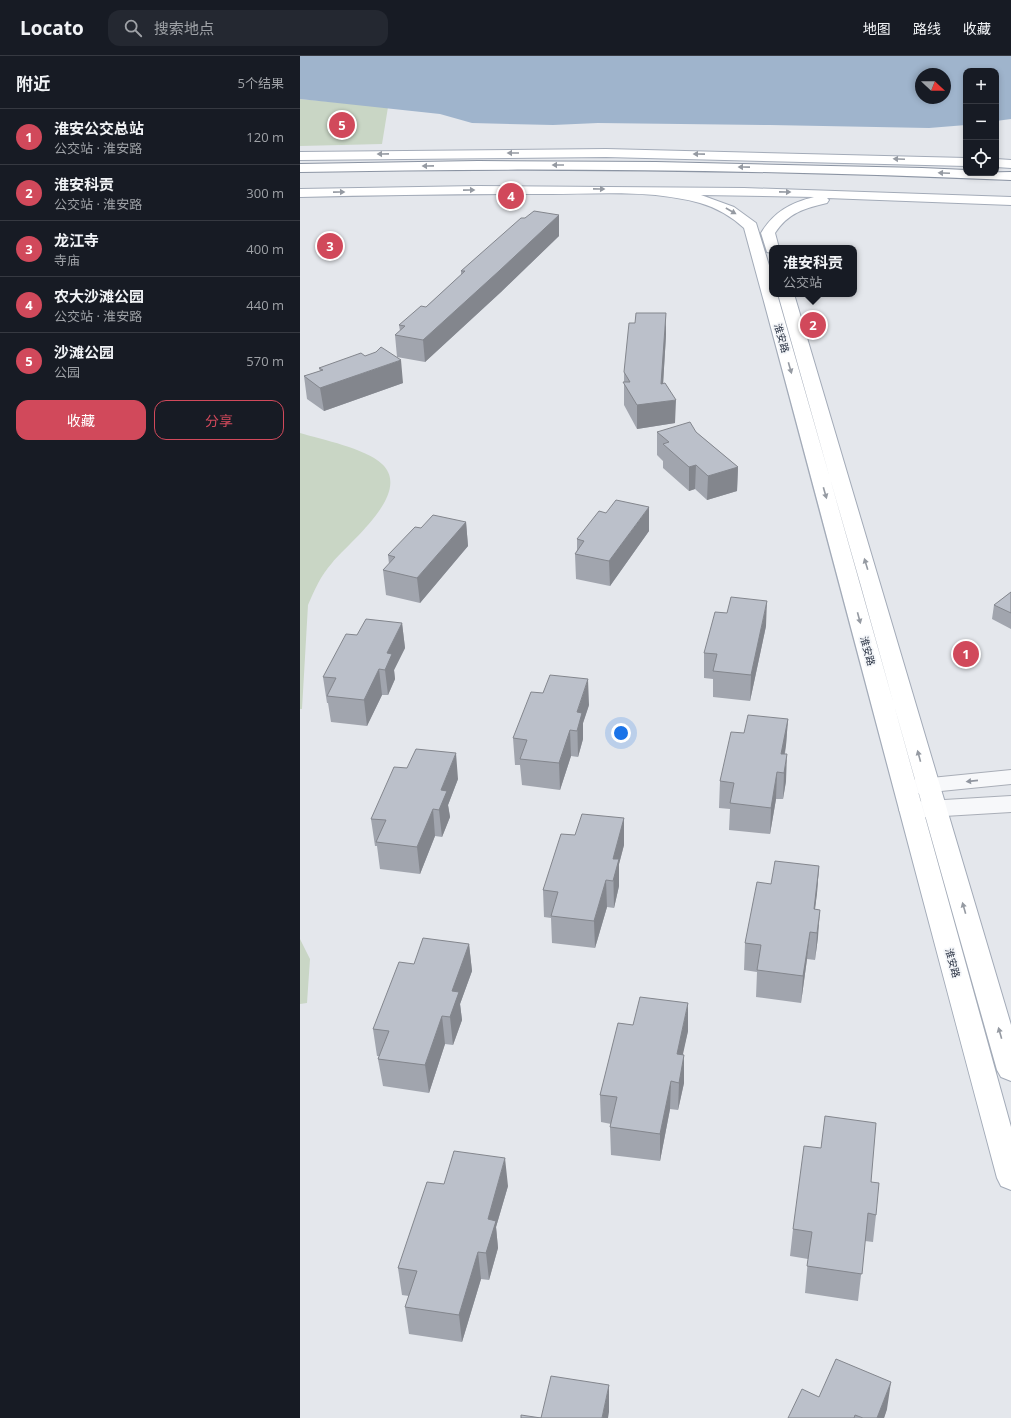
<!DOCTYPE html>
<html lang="zh">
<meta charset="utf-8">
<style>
:root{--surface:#171b24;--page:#242831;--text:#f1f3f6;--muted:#9ea1a6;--line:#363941;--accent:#d1495b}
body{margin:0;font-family:"Open Sans","Noto Sans SC",sans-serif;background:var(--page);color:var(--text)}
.controls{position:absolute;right:12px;top:12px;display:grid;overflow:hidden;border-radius:8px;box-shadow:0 2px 6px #0003}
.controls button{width:36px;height:36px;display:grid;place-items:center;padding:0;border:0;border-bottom:1px solid var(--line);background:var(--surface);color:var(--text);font:20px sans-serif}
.compass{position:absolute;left:615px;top:12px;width:36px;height:36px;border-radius:50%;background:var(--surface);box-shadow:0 2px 6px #0003;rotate:112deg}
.you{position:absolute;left:321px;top:677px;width:14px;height:14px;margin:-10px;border:3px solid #fff;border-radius:50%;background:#1a73e8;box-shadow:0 0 0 6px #1a73e833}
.badge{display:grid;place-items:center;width:26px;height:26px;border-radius:50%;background:var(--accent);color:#fff;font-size:13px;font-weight:700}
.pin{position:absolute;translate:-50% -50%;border:2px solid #fff;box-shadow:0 1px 4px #0006}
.popup{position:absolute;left:469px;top:189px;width:88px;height:52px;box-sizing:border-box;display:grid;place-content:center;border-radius:8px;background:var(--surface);filter:drop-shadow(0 1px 3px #0005);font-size:13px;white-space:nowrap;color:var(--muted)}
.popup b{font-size:15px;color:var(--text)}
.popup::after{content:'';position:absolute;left:50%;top:100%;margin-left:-8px;border:8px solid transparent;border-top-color:var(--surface)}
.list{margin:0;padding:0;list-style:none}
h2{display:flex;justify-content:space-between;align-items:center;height:52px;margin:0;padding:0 16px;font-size:17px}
h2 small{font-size:13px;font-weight:400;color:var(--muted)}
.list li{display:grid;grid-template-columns:26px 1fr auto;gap:12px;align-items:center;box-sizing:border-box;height:56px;padding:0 16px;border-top:1px solid var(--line)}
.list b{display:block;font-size:15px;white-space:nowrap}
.list p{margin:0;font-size:13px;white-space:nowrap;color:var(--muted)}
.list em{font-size:13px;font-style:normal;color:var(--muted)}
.actions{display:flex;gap:8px;padding:12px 16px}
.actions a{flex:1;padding:9px 0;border:1px solid var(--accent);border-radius:12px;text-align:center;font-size:14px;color:var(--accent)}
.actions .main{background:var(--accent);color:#fff}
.icon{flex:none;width:22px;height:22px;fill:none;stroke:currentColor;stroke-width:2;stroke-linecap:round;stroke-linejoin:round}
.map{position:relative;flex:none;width:711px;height:1362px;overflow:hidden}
header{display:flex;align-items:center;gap:24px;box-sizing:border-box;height:56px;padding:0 20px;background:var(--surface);border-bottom:1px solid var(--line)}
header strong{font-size:19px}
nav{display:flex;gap:22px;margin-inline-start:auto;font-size:14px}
.search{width:280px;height:36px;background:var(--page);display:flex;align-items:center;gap:10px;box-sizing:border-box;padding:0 14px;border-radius:12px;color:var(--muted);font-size:15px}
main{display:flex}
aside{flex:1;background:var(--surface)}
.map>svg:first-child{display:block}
.green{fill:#c9d6c5}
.water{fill:#9fb4cc;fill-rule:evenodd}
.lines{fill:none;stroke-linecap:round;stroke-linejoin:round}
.minor-casing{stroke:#a9aeb7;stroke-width:2}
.major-casing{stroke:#a3abb8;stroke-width:2}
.highway-casing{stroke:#8b94a3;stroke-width:2}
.minor{fill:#f7f8fa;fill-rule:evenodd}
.major{fill:#fff;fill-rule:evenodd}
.highway{fill:#fff;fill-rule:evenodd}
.wall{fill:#a1a5ae}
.shaded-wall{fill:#83868d}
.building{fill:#bbc0ca;stroke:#83868d}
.oneway{fill:#959aa2}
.oneway2{fill:#9196a0}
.labels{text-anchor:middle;stroke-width:3.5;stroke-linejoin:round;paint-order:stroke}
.street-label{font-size:10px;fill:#2b3445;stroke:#f4f6f9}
</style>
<header>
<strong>Locato</strong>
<div class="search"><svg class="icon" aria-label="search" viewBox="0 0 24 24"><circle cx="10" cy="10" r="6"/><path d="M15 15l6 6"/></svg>搜索地点</div>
<nav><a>地图</a><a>路线</a><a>收藏</a></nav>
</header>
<main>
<aside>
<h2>附近<small>5个结果</small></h2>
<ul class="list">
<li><span class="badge">1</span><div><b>淮安公交总站</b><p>公交站 · 淮安路</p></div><em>120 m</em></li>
<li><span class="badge">2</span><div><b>淮安科贡</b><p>公交站 · 淮安路</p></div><em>300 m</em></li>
<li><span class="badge">3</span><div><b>龙江寺</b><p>寺庙</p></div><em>400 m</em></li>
<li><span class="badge">4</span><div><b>农大沙滩公园</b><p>公交站 · 淮安路</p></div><em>440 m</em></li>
<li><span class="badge">5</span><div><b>沙滩公园</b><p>公园</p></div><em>570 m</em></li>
</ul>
<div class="actions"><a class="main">收藏</a><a>分享</a></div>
</aside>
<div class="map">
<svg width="711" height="1362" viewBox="0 0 711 1362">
<rect width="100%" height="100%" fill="#e4e7ec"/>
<path class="green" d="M0 43 88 51 82 88 0 90Z
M0 377C23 384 65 392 82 408 113 437 49 486 32 507 21 519 14 535 8 549L2 653H0Z
M0 883 10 903 7 947 0 948Z"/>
<path class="water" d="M0 0H711V63L696 65V15H666V69L629 72 470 69 298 67 253 69 172 67 140 58 0 43ZM621 18H645V42H621Z"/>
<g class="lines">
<defs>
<path id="minor" d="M711 714V728L611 738 603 736 600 731 603 726 611 724Z
M711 740V756L611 762 603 759 599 754 603 749 611 746Z"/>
<path id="major" d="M306 93 666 102V110L306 101 0 104V96Z
M696 103 711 104V112L696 111Z
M178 130 444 132 711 141V149L527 142 529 144 527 147C505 152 488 157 475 177L479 192H472V197L467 196 461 177C474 156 490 147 514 141L401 139 434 151 456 167 472 219V238H477L561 530 711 1071V1134L701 1130 697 1122C612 805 530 488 444 172 431 160 417 152 400 147 350 133 296 138 246 138 164 138 82 139 0 141V133Z
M478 238H494L711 969V1025L701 1021 697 1014Z"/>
<path id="highway" d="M178 105 356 106 622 112 666 114V117L711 116V124C474 114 237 111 0 116V108Z"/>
</defs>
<use href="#minor" class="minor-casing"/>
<use href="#major" class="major-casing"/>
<use href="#highway" class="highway-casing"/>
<use href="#minor" class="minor"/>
<use href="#major" class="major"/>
<use href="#highway" class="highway"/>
</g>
<path class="wall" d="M259 159V180L201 236 125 306 97 301 95 279 100 275 99 269 126 251 161 219V215L225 162Z
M366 279 363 327 375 367 337 373 324 349V316Z
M19 312 103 327 24 355 7 343 4 320 20 315Z
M357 376H396L438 411 437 435 407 444 395 433 389 435 363 412V405L357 399Z
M166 466 168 490 120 547 86 539 83 514 89 508 88 499 121 472Z
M349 475 310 530 276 523 275 498 277 494V483Z
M711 536V573L692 563 694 549Z
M102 567 105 592 94 614 95 623 88 639H82L67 670 31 666 28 647H27L23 621 57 579Z
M466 570 450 645 413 641V623L404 622V597Z
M289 649 283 667V683L278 701 271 700 260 734 222 729 220 709H215L213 682Z
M488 663 486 689 485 698 486 725 483 743H476L470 778 429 774 430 753 419 752 420 725 444 677Z
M158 723 148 749 150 761 142 781 135 780 120 818 80 813 77 790H75L71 763Z
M324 762V789L319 808V830L314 852 307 851 295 892 252 887 251 862 244 861 243 834 275 779Z
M519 810 517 837 515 853 518 881 515 904 507 903 501 947 456 941 457 916 444 914 445 887 471 828Z
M169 888 172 915 160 948 162 964 153 989 145 988 129 1037 83 1030 78 1003 79 1000H77L73 973 114 908Z
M333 969 388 975 382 999 384 1027 378 1054 370 1053 360 1105 311 1099 310 1071 311 1068 301 1066 300 1039Z
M571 1126 576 1159 573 1186 565 1185 558 1245 505 1237 508 1203 490 1200 493 1173Z
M144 1128 208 1130 196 1171 198 1192 189 1224 181 1223 162 1286 109 1278 105 1251 109 1240 102 1239 98 1212Z
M519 1341 587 1353 584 1362H488Z"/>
<path class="shaded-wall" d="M259 159V180L201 236 125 306 123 284Z
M366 257V279L362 346 376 344 375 367 337 373V349L361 328Z
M101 304 103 327 24 355 20 332Z
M396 409 395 433 389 435V411Z
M438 411 437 435 407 444 408 420Z
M349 451V475L310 530 309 505Z
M166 466 168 490 120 547 117 522Z
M467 545 466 570 450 645 451 619Z
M102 567 105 592 94 614 95 623 88 639 85 614 87 597Z
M79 613 82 639 67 670 64 644Z
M288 623 289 649 283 667V683L278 701 277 656Z
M488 663 486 689 481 717V698Z
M270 674 271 700 260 734 259 707Z
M156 697 158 723 148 749 150 761 142 781 139 754 141 734Z
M487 698 486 725 483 743 484 717Z
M477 716 476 743 470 778 471 752Z
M133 753 135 780 120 818 117 791Z
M324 762V789L319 808V830L314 852 313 803Z
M519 810 517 837 512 876 514 853Z
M306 824 307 851 295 892 294 865Z
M520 854 518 881 515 904 517 877Z
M510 876 507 903 501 947 503 920Z
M169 888 172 915 160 948 162 964 153 989 150 961 152 935Z
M388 947V975L377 1026V998Z
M142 960 145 988 129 1037 125 1009Z
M384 999V1027L378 1054 379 1027Z
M371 1025 370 1053 360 1105V1078Z
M205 1102 208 1130 196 1171 198 1192 189 1224 186 1197 188 1163Z
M178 1196 181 1223 162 1286 159 1259Z
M591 1326 587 1353 584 1362H577Z
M309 1329V1356L308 1362H302Z"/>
<path class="building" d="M234 155 259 159 199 215 123 284 95 279 105 270 99 269 121 250 126 251 165 215H161L221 162H225Z
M336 257H366L361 328 365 327 376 344 337 349 323 326H330L324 316 329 267H335Z
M81 291 101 304 20 332 4 320 23 314 19 312 61 297 65 300 76 296Z
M390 366 396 376 438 411 408 420 396 409 389 411 363 388 369 386 357 376Z
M316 444 349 451 309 505 275 498 284 485 277 483 299 455 306 457Z
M133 459 166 466 117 522 83 514 95 501 88 499 115 471 121 472Z
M711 536V557L694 549Z
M431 541 467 545 451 619 413 615 417 598 404 597 415 556 427 557Z
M66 563 102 567 87 597 92 598 85 614 79 613 64 644 27 640 36 622 23 621 46 578 57 579Z
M250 619 288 623 277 656 282 657 277 675 270 674 259 707 220 703 227 684 213 682 231 636 243 637Z
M448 659 488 663 481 698H487L484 717 477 716 471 752 430 747 434 727 420 725 431 676 444 677Z
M116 693 156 697 141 734 147 735 139 754 133 753 117 791 76 786 86 764 71 763 94 711 107 712Z
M282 758 324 762 313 803H319L313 825 306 824 294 865 251 860 258 836 243 834 261 778 275 779Z
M475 805 519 810 514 853 520 854 517 877 510 876 503 920 457 914 461 889 445 887 457 826 471 828Z
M123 882 169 888 152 935 159 936 150 961 142 960 125 1009 78 1003 89 975 73 973 99 906 114 908Z
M340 941 388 947 377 998 384 999 379 1027 371 1025 360 1078 310 1071 317 1041 300 1039 318 967 333 969Z
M525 1060 576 1067 571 1126 579 1127 576 1159 568 1157 562 1218 507 1210 512 1176 493 1173 504 1090 521 1092Z
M154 1095 205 1102 188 1163 196 1165 186 1197 178 1196 159 1259 105 1251 117 1215 98 1212 127 1126 144 1128Z
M536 1303 591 1326 577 1362H563L555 1359 554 1362H488L502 1333 519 1341Z
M251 1320 309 1329 302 1362H221V1359L241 1362Z"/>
<defs><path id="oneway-solid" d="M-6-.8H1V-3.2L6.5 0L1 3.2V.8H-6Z"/></defs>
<g class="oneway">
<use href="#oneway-solid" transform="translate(213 97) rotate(180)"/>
<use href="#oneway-solid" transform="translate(83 98) rotate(179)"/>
<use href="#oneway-solid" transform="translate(399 98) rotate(-179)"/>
<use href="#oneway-solid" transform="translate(599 103) rotate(-178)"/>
<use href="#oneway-solid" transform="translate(258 109) rotate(-180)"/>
<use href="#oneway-solid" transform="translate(128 110) rotate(179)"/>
<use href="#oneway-solid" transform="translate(444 111) rotate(-179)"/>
<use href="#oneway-solid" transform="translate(644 117) rotate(-178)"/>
<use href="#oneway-solid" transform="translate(299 133) rotate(1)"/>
<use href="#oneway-solid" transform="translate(169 134) rotate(-1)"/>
<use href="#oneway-solid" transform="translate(39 136) rotate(-1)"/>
<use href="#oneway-solid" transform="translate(485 136) rotate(1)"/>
<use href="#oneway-solid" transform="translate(431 155) rotate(30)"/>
<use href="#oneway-solid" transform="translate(490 312) rotate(74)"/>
<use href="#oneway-solid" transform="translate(525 437) rotate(74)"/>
<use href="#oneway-solid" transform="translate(566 508) rotate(-107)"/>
<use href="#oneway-solid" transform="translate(559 562) rotate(75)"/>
<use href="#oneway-solid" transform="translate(619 700) rotate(-105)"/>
<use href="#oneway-solid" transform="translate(664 852) rotate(-106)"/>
<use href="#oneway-solid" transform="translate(700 977) rotate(-106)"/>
</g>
<use class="oneway2" href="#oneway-solid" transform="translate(672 725) rotate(174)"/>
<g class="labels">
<g class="street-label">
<text transform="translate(482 282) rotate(74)" y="4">淮安路</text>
<text transform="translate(568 595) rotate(75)" y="4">淮安路</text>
<text transform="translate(653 907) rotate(75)" y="4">淮安路</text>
</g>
</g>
</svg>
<div class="controls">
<button>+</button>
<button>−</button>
<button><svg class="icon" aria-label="locate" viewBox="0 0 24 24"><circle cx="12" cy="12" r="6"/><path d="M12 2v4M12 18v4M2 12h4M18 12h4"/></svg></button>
</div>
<svg class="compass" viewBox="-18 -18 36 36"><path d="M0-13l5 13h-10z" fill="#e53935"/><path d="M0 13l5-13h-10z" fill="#9ea1a6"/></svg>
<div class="you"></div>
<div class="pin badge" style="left:666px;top:598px">1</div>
<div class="pin badge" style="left:513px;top:269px">2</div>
<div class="popup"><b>淮安科贡</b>公交站</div>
<div class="pin badge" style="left:30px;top:190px">3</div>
<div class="pin badge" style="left:211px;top:140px">4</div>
<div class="pin badge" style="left:42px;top:69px">5</div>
</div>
</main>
